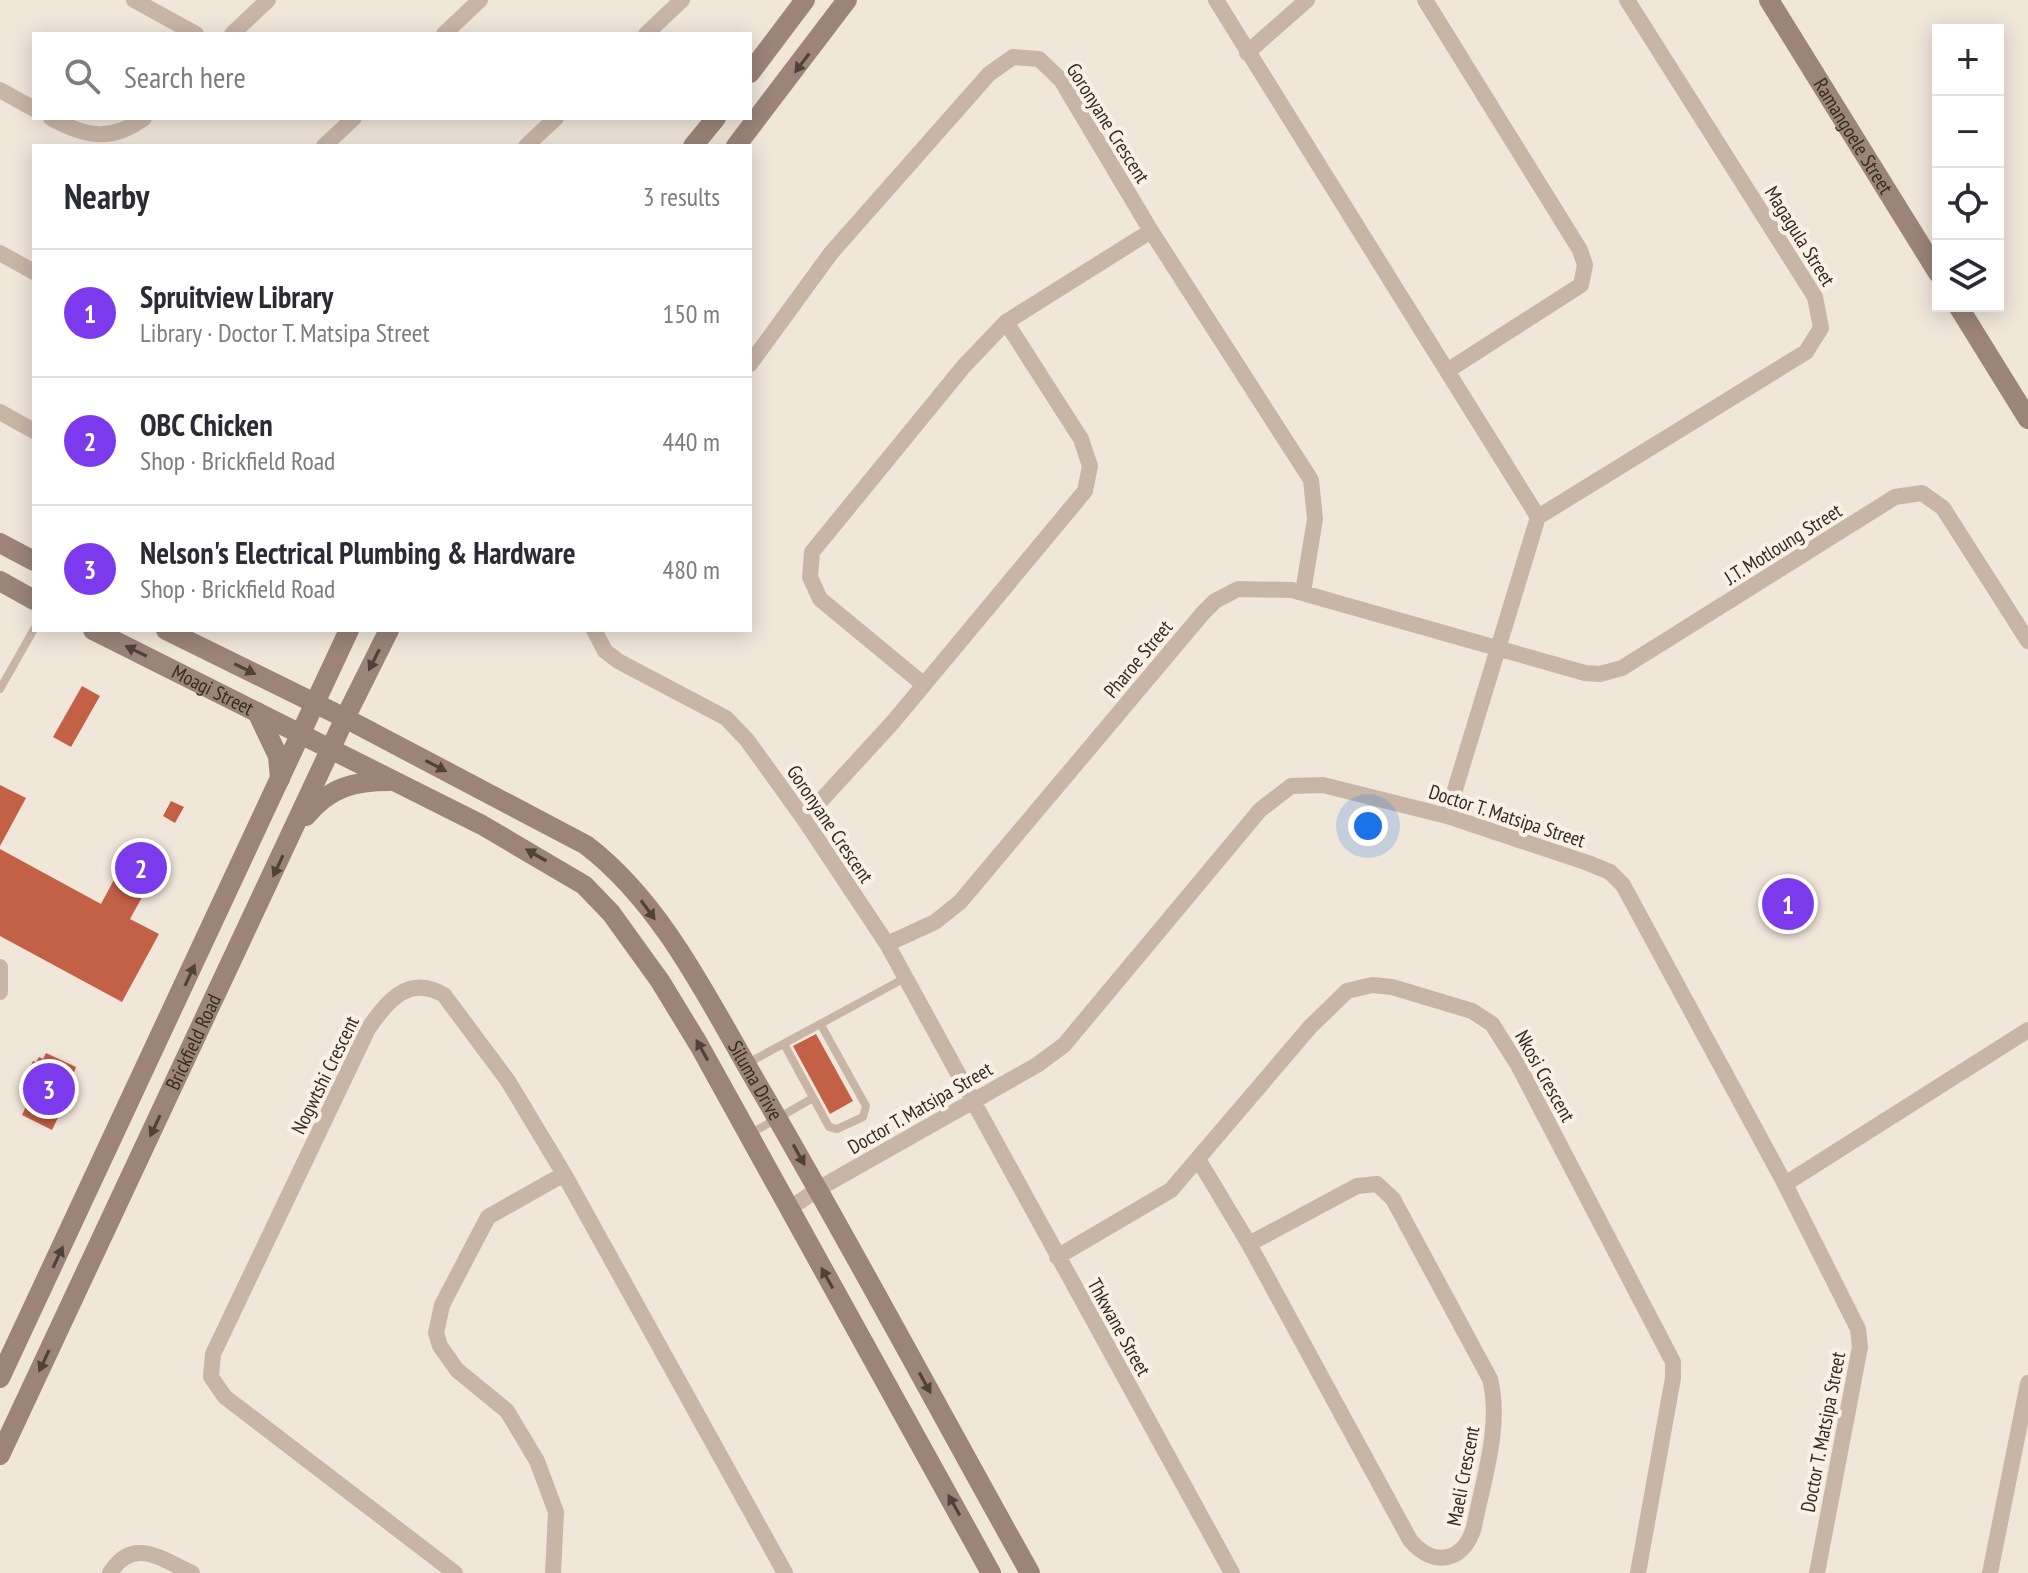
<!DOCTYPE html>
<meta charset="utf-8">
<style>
:root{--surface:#fff;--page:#f2f2f3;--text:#2b2b33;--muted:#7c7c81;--line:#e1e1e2;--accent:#7c3aed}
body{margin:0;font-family:"PT Sans Narrow",sans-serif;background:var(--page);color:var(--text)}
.controls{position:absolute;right:24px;top:24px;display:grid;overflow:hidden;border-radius:0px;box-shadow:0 4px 20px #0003}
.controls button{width:72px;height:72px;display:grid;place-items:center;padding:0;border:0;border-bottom:2px solid var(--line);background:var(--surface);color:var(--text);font:40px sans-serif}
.you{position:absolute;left:1368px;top:826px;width:28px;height:28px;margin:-20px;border:6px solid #fff;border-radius:50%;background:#1a73e8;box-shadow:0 0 0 12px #1a73e833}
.badge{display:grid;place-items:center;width:52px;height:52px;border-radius:50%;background:var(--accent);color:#fff;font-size:26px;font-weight:700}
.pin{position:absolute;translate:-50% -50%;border:4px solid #fff;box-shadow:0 2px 8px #0006}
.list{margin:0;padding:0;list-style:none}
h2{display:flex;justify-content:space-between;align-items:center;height:104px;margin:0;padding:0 32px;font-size:34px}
h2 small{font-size:26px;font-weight:400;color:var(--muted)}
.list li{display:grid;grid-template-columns:52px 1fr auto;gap:24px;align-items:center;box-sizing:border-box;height:128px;padding:0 32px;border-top:2px solid var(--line)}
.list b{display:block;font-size:30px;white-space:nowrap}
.list p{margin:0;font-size:26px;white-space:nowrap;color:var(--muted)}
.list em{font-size:26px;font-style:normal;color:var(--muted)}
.icon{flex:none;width:44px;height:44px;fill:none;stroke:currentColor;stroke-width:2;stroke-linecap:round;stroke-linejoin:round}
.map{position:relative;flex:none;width:2028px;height:1573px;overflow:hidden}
.search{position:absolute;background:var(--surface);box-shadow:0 4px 20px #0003;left:32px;top:32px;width:720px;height:88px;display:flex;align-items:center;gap:20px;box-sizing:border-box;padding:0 28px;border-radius:0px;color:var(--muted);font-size:30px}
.panel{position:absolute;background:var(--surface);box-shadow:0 4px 20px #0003;left:32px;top:144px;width:720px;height:488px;border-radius:0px}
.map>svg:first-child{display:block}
.building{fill:#c36146}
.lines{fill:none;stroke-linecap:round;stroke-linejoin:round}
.lane{stroke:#c9b5a6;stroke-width:8}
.street{stroke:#c9b5a6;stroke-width:16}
.secondary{stroke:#9c8478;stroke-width:20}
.oneway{fill:#4f413b}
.labels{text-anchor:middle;stroke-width:8;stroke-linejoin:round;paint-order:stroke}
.street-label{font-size:20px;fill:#352b27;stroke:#f9f0e6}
</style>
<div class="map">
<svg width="2028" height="1573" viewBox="0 0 2028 1573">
<rect width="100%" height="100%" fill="#f1e6da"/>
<path class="building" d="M82 686 100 696 71 747 53 737Z
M0 785 26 798 0 846Z
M171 801 184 807 175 823 163 816Z
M132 846 162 861 130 919 159 934 122 1002 0 936V849L101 904Z
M816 1034 853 1101 830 1114 793 1046Z
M46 1053 76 1067 71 1080 75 1082 52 1130 22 1115 33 1092 21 1086 33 1061 36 1062 39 1057 43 1059Z"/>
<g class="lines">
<path class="lane" d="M0 689 34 629
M784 1044 829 1127 837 1129 863 1117 866 1106 821 1025
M748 1063 905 978
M748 1135 813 1098"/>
<path class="street" d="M134 0 196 34
M1216 0 1538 517
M1425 0 1580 250 1585 265 1581 285 1447 371
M232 34 268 0
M444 34 480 0
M646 34 682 0
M1247 53 1307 0
M0 90 34 109
M51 118C85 137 112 142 144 118
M324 146 354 118
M526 146 556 118
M0 253 34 272
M750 364 831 253 989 74 1013 57 1039 59 1061 80 1151 231 1311 480 1315 519 1303 592
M0 412 34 431
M594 630 605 651 618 661 726 718 747 740 804 819 887 944 1232 1573
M923 684 820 599 810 577 812 552 964 366 1006 322 1151 231
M1447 816 1538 517 1806 352 1821 328 1815 297 1627 0
M804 819 893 722 1085 491 1090 466 1081 439 1006 322
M887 944 935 922 960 902 1203 613 1215 601 1238 589 1292 590 1585 673 1600 674 1622 668 1895 497 1922 493 1943 508 2028 641
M0 967V992
M1198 1159 1249 1244 1410 1540C1433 1568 1464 1562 1474 1527 1483 1480 1502 1426 1490 1379L1393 1199 1377 1184 1357 1186 1249 1244
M1785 1184 2028 1030
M789 1209 818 1189 1037 1065 1064 1045 1260 810 1291 786 1323 785 1447 816 1588 863 1610 872 1623 885 1785 1184 1858 1329 1860 1347 1817 1573
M1057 1257 1171 1190 1310 1027 1347 991 1372 985 1392 987 1472 1011 1492 1024 1518 1065 1673 1362V1378L1638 1573
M110 1573C133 1536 161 1559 192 1573
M455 1573 225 1397 211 1377 213 1354 368 1029C387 1001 409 974 444 995L508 1081 564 1174 785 1573
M553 1573 556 1512 537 1461 507 1411 457 1370 440 1346 436 1333 442 1305 488 1217 564 1174
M1990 1573 2028 1383"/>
<g class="secondary">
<path id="s1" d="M1769 0 1938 273"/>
<path d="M750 73 805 0"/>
<path d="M693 146 716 118"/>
<path d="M736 146 847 0"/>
<path d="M1958 306 2028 419"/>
<path d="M0 543 34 561"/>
<path d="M0 581 34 600"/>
<path id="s2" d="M93 630 482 825 584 885 611 913 660 981 699 1045 991 1573"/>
<path id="s3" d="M166 630 345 718 586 845C662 903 708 999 755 1080 850 1242 938 1409 1030 1573"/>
<path d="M257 712 278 756 280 779"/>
<path d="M306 816C330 787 354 781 390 781"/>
<path d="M0 1378 349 630"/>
<path id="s4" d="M0 1455 345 718 389 630"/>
</g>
</g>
<defs><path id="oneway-solid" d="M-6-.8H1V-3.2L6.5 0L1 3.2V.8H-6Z" transform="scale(2)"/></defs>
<g class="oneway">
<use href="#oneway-solid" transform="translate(802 63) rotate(127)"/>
<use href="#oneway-solid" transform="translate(136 651) rotate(-154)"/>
<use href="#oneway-solid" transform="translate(374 660) rotate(117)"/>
<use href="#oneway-solid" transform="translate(245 669) rotate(26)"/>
<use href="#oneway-solid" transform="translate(436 766) rotate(28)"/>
<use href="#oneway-solid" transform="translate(536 855) rotate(-150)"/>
<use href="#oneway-solid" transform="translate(278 866) rotate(115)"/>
<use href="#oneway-solid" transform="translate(648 910) rotate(54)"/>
<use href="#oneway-solid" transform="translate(190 975) rotate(-65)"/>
<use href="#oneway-solid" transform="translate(702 1050) rotate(-119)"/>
<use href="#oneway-solid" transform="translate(155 1126) rotate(115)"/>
<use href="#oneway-solid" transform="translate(799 1155) rotate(61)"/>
<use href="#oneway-solid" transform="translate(58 1257) rotate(-65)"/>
<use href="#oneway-solid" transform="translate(827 1278) rotate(-119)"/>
<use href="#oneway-solid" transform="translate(44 1361) rotate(115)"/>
<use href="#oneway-solid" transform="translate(925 1383) rotate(61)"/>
<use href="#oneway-solid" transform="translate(954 1505) rotate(-119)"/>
</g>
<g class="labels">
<g class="street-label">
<text transform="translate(1108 123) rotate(58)" y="7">Goronyane Crescent</text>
<text dy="7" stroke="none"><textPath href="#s1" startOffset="160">Ramangoele Street</textPath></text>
<text transform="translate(1800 236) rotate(58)" y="7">Magagula Street</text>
<text transform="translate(1783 544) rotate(-32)" y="7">J.T. Motloung Street</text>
<text transform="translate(1138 659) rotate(-50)" y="7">Pharoe Street</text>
<text dy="7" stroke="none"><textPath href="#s2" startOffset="134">Moagi Street</textPath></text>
<text transform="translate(1507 816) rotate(18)" y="7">Doctor T. Matsipa Street</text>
<text transform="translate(830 824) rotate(56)" y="7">Goronyane Crescent</text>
<text dy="7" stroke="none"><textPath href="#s4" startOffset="456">Brickfield Road</textPath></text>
<text transform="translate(325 1075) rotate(-64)" y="7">Nogwtshi Crescent</text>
<text transform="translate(1545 1076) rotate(61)" y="7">Nkosi Crescent</text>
<text dy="7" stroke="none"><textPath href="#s3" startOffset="764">Siluma Drive</textPath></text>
<text transform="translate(920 1108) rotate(-30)" y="7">Doctor T. Matsipa Street</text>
<text transform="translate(1119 1327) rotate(61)" y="7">Thkwane Street</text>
<text transform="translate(1823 1432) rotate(-79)" y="7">Doctor T. Matsipa Street</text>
<text transform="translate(1463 1476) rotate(-79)" y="7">Maeli Crescent</text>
</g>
</g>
</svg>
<div class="controls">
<button>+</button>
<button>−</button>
<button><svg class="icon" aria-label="locate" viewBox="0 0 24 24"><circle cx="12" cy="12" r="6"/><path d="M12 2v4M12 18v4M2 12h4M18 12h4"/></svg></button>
<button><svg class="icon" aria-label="layers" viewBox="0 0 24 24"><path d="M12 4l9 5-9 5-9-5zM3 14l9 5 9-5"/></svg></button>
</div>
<div class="you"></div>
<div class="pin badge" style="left:1788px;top:904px">1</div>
<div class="pin badge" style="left:141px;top:868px">2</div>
<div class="pin badge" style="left:49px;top:1089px">3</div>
<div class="search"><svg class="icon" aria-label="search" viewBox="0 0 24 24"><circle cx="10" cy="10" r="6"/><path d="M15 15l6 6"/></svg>Search here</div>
<section class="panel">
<h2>Nearby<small>3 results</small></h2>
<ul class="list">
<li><span class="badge">1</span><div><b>Spruitview Library</b><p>Library · Doctor T. Matsipa Street</p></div><em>150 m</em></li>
<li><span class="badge">2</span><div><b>OBC Chicken</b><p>Shop · Brickfield Road</p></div><em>440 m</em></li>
<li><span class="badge">3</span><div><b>Nelson's Electrical Plumbing &amp; Hardware</b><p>Shop · Brickfield Road</p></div><em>480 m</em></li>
</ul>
</section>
</div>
